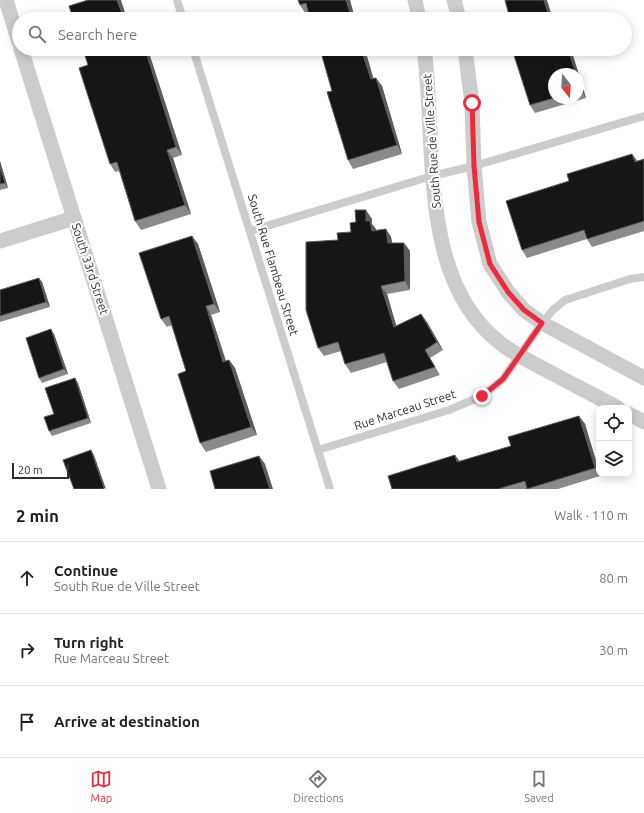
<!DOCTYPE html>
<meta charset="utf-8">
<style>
:root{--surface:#fff;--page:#f6f6f6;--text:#202124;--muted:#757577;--line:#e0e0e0;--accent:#ed2a3b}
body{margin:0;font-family:Ubuntu,sans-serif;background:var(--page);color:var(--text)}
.controls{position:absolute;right:12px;bottom:12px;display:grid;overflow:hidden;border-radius:8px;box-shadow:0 2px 10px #0003}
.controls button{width:36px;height:36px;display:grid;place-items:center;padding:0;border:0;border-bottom:1px solid var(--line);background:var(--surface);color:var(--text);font:20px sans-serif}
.compass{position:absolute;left:548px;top:68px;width:36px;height:36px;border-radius:50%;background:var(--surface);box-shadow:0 2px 10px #0003;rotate:163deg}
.scale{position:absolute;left:12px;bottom:10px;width:57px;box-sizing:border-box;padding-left:4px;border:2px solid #2f2f2f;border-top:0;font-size:11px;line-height:14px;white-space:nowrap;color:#2f2f2f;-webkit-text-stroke:3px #fff;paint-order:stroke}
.stop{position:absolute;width:12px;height:12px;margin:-9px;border:3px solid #ed2a3b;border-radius:50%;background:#fff}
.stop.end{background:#ed2a3b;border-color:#fff;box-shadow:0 1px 4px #0008}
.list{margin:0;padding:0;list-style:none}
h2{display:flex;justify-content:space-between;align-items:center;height:52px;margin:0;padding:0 16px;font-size:17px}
h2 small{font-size:13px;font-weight:400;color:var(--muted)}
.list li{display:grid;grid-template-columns:26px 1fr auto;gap:12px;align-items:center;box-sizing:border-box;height:72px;padding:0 16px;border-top:1px solid var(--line)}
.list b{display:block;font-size:15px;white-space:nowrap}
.list p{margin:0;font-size:13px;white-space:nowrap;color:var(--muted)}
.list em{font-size:13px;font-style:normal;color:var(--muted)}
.icon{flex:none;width:22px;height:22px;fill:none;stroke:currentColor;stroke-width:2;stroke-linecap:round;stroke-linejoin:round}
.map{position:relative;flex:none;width:644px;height:489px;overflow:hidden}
.search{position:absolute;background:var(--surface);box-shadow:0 2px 10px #0003;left:12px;right:12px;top:12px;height:44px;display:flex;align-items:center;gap:10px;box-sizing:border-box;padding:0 14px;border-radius:22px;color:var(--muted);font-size:15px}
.sheet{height:268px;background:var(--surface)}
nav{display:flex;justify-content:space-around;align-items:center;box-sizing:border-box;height:56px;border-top:1px solid var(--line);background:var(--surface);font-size:11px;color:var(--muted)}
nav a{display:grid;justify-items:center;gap:2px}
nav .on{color:var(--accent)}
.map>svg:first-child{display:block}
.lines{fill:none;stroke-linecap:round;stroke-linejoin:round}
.lane{stroke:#ccc;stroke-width:8}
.street{stroke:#ccc;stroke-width:15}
.wall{fill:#8a8a8a;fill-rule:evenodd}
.shaded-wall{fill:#5c5c5c}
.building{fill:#161616;stroke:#5c5c5c}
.route{stroke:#ed2a3b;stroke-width:5}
.labels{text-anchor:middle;stroke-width:4;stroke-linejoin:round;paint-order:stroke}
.street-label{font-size:12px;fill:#2f2f2f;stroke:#fff}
</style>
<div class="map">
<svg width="644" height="489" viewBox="0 0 644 489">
<rect width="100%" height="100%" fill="#fff"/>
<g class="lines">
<path class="lane" d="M177 0 183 19
M193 49 330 489
M250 231 432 176 474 166 644 116
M318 450 449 410 482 396 503 379 542 323 553 310 565 300 630 279 644 277"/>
<path class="street" d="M6 0 19 42
M415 0 419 19
M454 0 459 19
M21 49 159 489
M424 49C437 141 417 278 499 342 513 354 530 361 546 370 570 383 594 395 618 408
M465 49 472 103 474 166 479 222 490 264 508 292 524 310 542 323 644 378
M0 241 74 218
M629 414 644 422"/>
</g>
<path class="wall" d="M298 0H350L355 19 308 12 305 13 300 5Z
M136 49 137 51 150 56 182 155 173 158 191 214 141 230 135 221 119 171 115 172 110 164Z
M512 49H571L586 98 535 113 530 105ZM578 74V98H554Z
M374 78 382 86 402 154 353 169 348 160 332 91Z
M632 154 637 161 644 159V231L592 247 587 239 527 258 522 250 569 181Z
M0 161 8 188 0 190Z
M372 219V224L376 230 386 229 391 237 392 243H404L410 251V290L387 294 396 326 427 322 443 350 430 358 440 375 399 389 393 381 387 362 351 373 345 364 341 351 324 356 318 348 338 240Z
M192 236 198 244 220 312 211 315 226 361 229 360 235 368 257 435 206 452 200 443 186 371 172 325 167 327 161 319Z
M42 282 50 307 0 322V290Z
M54 334 68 374 42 383 39 378Z
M78 383 91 423 52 436 49 431 54 414Z
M579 416 585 424 599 471V474H600V476L558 489H392L460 462 511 446Z"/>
<path class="shaded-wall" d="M117 0H121L127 19H124Z
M346 0H350L355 19H352Z
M544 0H547L553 19H550Z
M133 49H136L140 60 134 52Z
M145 49 150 56 182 155 176 147Z
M361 49H365L376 87 371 79Z
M568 49H571L586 98 581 90 578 81V74H576Z
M376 78 382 86 402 154 397 145Z
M167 150 173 158 191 214 185 205Z
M632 154 638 162H635Z
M0 161 8 188 5 183 0 167Z
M366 210 372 219V224L376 229 377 239 366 221Z
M386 229 391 237 394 252 388 243Z
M192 236 198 244 220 312 214 304Z
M404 243 410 251V290L405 281Z
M39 278 42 282 50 307 46 302Z
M381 286 387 294 399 335 394 327Z
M206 306 211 315 229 371 223 362Z
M421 314 427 322 443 350 437 342Z
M51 329 54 334 68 374 64 369Z
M229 360 235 368 257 435 251 427Z
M75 378 78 383 91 423 88 418Z
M579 416 585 424 599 471V474L595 468Z
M91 450 94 455 106 489 104 488Z
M455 455 461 463 457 462Z
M259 456 265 464 273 489H270Z"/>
<path class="building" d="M88 0H117L124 19H73L69 6Z
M298 0H346L352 19H310L306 3 300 5Z
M505 0H544L550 19H510Z
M83 49H133L134 52 143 49H145L176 147 167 150 185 205 135 221 117 162 110 164 79 68 88 65Z
M320 49H361L371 79 376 78 397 145 348 160 327 92 332 91Z
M512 49H568L576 74H554V98L530 105Z
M578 81 581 90H578Z
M632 154 635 162 644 159V221L587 239 584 230 522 250 506 201 569 181 567 174Z
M0 167 5 183 0 184Z
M355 210H366V221H370L372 231 386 229 388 243H404L405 281 381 286 394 327 421 314 437 342 425 350 435 367 393 381 384 353 345 364 338 342 318 348 306 310V242L338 240 337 233 351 232 350 223 356 222Z
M192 236 214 304 206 306 223 362 229 360 251 427 200 443 178 374 186 371 169 316 161 319 139 253Z
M39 278 46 302 0 316V290Z
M51 329 64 369 39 378 26 338Z
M75 378 88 418 49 431 44 417 54 414 45 388Z
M579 416 595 468 527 489 525 481 498 489H392L388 476 455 455 457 462 511 446 508 437Z
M91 450 104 488 103 489H74L63 460Z
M259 456 270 489H215L210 471Z"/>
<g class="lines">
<path class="route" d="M472 103 474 166 479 222 490 264 508 292 524 310 542 323 503 379 482 396"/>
</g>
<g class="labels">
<g class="street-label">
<text transform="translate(432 141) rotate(-94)" y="4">South Rue de Ville Street</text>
<text transform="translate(273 265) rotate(73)" y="4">South Rue Flambeau Street</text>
<text transform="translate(90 269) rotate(72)" y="4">South 33rd Street</text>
<text transform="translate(405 410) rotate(-18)" y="4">Rue Marceau Street</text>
</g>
</g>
</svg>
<div class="controls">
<button><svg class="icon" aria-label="locate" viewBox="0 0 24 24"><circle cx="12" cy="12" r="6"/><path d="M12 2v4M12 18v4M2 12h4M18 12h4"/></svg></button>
<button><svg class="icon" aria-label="layers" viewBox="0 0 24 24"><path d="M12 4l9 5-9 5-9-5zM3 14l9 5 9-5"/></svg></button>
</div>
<svg class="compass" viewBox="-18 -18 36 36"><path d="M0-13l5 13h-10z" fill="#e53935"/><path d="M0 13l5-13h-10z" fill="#757577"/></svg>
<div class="scale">20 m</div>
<div class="stop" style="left:472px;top:103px"></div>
<div class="stop end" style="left:482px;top:396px"></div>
<div class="search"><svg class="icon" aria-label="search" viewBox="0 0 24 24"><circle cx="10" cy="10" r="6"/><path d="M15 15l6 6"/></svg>Search here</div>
</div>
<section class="sheet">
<h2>2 min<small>Walk · 110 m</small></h2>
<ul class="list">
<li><svg class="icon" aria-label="ahead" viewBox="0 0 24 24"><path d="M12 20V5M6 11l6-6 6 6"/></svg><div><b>Continue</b><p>South Rue de Ville Street</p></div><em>80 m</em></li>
<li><svg class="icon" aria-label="right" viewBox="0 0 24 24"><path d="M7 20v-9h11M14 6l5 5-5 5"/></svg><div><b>Turn right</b><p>Rue Marceau Street</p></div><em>30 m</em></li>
<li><svg class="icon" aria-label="arrive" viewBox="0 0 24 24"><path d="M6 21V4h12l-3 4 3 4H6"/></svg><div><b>Arrive at destination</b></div></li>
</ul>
</section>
<nav>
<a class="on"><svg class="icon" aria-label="map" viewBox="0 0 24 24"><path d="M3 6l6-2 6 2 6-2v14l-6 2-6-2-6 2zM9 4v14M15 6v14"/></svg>Map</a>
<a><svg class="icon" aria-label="directions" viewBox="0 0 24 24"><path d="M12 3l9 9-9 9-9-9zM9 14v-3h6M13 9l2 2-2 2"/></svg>Directions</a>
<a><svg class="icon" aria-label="saved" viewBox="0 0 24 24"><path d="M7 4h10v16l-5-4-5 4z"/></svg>Saved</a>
</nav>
